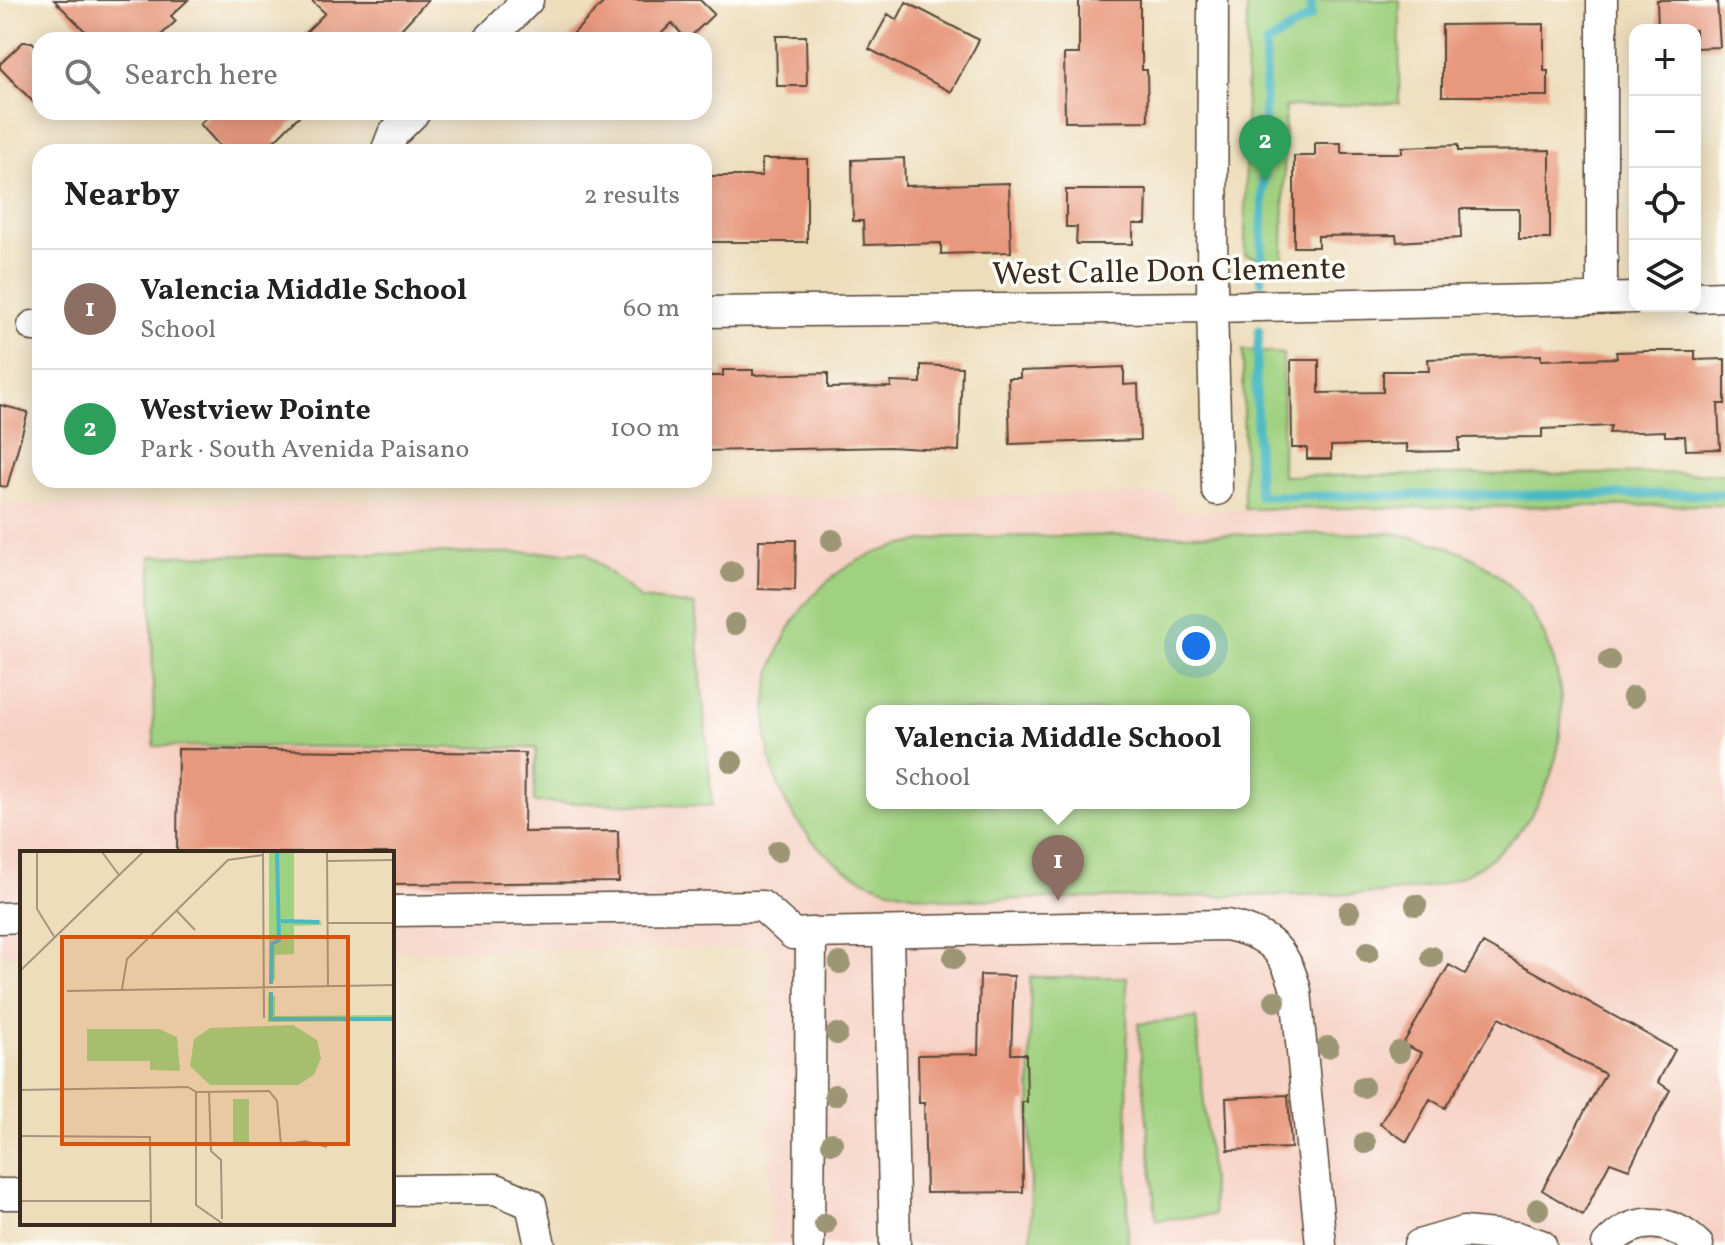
<!DOCTYPE html>
<meta charset="utf-8">
<style>
:root{--surface:#fff;--page:#f2f2f2;--text:#222;--muted:#767676;--line:#e0e0e0;--accent:#0f766e}
body{margin:0;font-family:Vollkorn,serif;background:var(--page);color:var(--text)}
.controls{position:absolute;right:24px;top:24px;display:grid;overflow:hidden;border-radius:16px;box-shadow:0 4px 20px #0003}
.controls button{width:72px;height:72px;display:grid;place-items:center;padding:0;border:0;border-bottom:2px solid var(--line);background:var(--surface);color:var(--text);font:40px sans-serif}
.you{position:absolute;left:1196px;top:646px;width:28px;height:28px;margin:-20px;border:6px solid #fff;border-radius:50%;background:#1a73e8;box-shadow:0 0 0 12px #1a73e833}
.badge{display:grid;place-items:center;width:52px;height:52px;border-radius:50%;background:var(--accent);color:#fff;font-size:26px;font-weight:700}
.pin{position:absolute;translate:-50% -66px;filter:drop-shadow(0 2px 4px #0008)}
.pin::after{content:'';position:absolute;top:42px;width:28px;height:24px;background:inherit;clip-path:polygon(0 0,100% 0,50% 100%)}
.popup{position:absolute;left:866px;top:705px;width:384px;height:104px;box-sizing:border-box;display:grid;place-content:center;border-radius:16px;background:var(--surface);filter:drop-shadow(0 2px 6px #0005);font-size:26px;white-space:nowrap;color:var(--muted)}
.popup b{font-size:30px;color:var(--text)}
.popup::after{content:'';position:absolute;left:50%;top:100%;margin-left:-16px;border:16px solid transparent;border-top-color:var(--surface)}
.list{margin:0;padding:0;list-style:none}
h2{display:flex;justify-content:space-between;align-items:center;height:104px;margin:0;padding:0 32px;font-size:34px}
h2 small{font-size:26px;font-weight:400;color:var(--muted)}
.list li{display:grid;grid-template-columns:52px 1fr auto;gap:24px;align-items:center;box-sizing:border-box;height:120px;padding:0 32px;border-top:2px solid var(--line)}
.list b{display:block;font-size:30px;white-space:nowrap}
.list p{margin:0;font-size:26px;white-space:nowrap;color:var(--muted)}
.list em{font-size:26px;font-style:normal;color:var(--muted)}
.icon{flex:none;width:44px;height:44px;fill:none;stroke:currentColor;stroke-width:2;stroke-linecap:round;stroke-linejoin:round}
.map{position:relative;flex:none;width:1725px;height:1245px;overflow:hidden}
.search{position:absolute;background:var(--surface);box-shadow:0 4px 20px #0003;left:32px;top:32px;width:680px;height:88px;display:flex;align-items:center;gap:20px;box-sizing:border-box;padding:0 28px;border-radius:24px;color:var(--muted);font-size:30px}
.panel{position:absolute;background:var(--surface);box-shadow:0 4px 20px #0003;left:32px;top:144px;width:680px;height:344px;border-radius:24px}
.map>svg:first-child{display:block}
.built{fill:#f6d2c4;fill-rule:evenodd}
.green{fill:#a0d180;stroke:#6e7e4f;stroke-width:2;fill-rule:evenodd}
.lines{fill:none;stroke-linecap:round;stroke-linejoin:round}
.stream{stroke:#4bb9c4;stroke-width:9}
.building{fill:#e8987d}
.minor-casing{stroke:#564536;stroke-width:33}
.minor{stroke:#fff;stroke-width:30}
.tree{fill:#9c9675}
.labels{text-anchor:middle;stroke-width:7;stroke-linejoin:round;paint-order:stroke}
.street-label{font-size:32px;fill:#3b2a1e;stroke:#fdfcf7}
.inset-river{fill:none;stroke:#4bb9c4;stroke-width:4}
.inset-road{fill:none;stroke:#a6957c;stroke-width:2}
.view{fill:#d7540e;fill-opacity:0.15;stroke:#d7540e;stroke-width:4}
.inset-edge{fill:none;stroke:#3b2a1e;stroke-width:4}
</style>
<div class="map">
<svg width="1725" height="1245" viewBox="0 0 1725 1245">
<rect width="100%" height="100%" fill="#fdfcf7"/>
<filter id="ink" filterUnits="userSpaceOnUse"><feTurbulence type="fractalNoise" baseFrequency=".0125" numOctaves="2"/><feDisplacementMap in="SourceGraphic" scale="16" xChannelSelector="R" yChannelSelector="G"/><feConvolveMatrix kernelMatrix="1 2 1 2 8 2 1 2 1" color-interpolation-filters="sRGB"/></filter>
<filter id="wash" filterUnits="userSpaceOnUse"><feTurbulence type="fractalNoise" baseFrequency=".006" numOctaves="4" result="noise"/><feDisplacementMap in="SourceGraphic" scale="32" xChannelSelector="R" yChannelSelector="G"/><feGaussianBlur stdDeviation="1.8" result="paint"/><feColorMatrix in="noise" values="0 0 0 0 0 0 0 0 0 0 0 0 0 0 0 0 0 1.4 0 .05"/><feComposite in="paint" operator="in"/></filter>
<g filter="url(#wash)">
<rect width="100%" height="100%" fill="#edddbb"/>
<path class="built" d="M1172 494 1175 510 1725 505V1245H769V948L392 951V853H22V955H0V505ZM872 711H1244V803H872Z"/>
<path class="green" d="M1247 0H1400L1399 103 1285 107 1283 263 1245 255Z
M1243 350 1283 354 1282 476 1725 473V505L1244 509Z
M1394 533C1431 541 1470 550 1499 576 1591 656 1579 803 1477 868 1443 889 1404 891 1366 894L951 900C913 895 874 890 842 867 742 794 740 648 838 573 870 549 909 543 947 537ZM872 711H1244V803H872Z
M585 552 641 599 695 605 712 806 534 802 536 748 154 746 151 556Z
M1030 977H1127L1128 1245H1031Z
M1196 1018 1214 1215 1156 1220 1138 1024Z"/>
<g class="lines">
<path class="stream" d="M1261 281 1266 44 1311 16V0
M1259 330 1256 379 1258 483 1260 496 1725 494"/>
</g>
<g id="blocks">
<path class="building" d="M54 0H188L171 16 176 21 156 40H94Z
M311 0H428L391 40H298L325 13Z
M606 0H700L714 14 687 40 672 23 655 40H567Z
M1079 0H1140V53H1142V70H1147L1148 121 1065 122 1064 54H1079Z
M1657 0H1717L1720 47 1695 48V30H1658Z
M906 2 979 40 951 92 869 49 888 14 897 20Z
M1544 24V71H1548V96H1442V25Z
M776 36H806L807 86H777Z
M23 42H32L40 50V109L0 68V64Z
M213 112H303L274 141 284 152H225L200 124Z
M1315 143H1341V153H1402V147L1458 145V151L1550 150V239H1519V209H1460L1461 238 1397 242 1396 235 1318 236V247H1294V156H1315Z
M904 158 905 186 1009 183 1011 252 941 254V243L864 245 863 221H853L852 160Z
M762 159H807V242H704V176H762Z
M1066 190H1147L1146 224H1133V244H1076L1077 227H1066Z
M1644 351H1695V360L1725 359V404H1718L1720 449 1686 450 1685 436H1665V431L1609 433 1611 426 1542 429V437L1459 438V451L1407 452V444L1331 446V459H1307V448H1292L1291 360H1319V393L1383 392V371H1429L1428 359 1541 355V360L1617 358 1616 352Z
M921 365 962 367 959 451 889 447 704 451V376H723V370H753V375L828 373V388L891 387V382L921 383Z
M1124 367V385L1138 384 1140 440 1010 444 1008 378H1020V371Z
M0 405 28 412 7 487 0 486Z
M759 540H796L795 590 758 589Z
M178 749 525 753 524 832 618 831 619 882 392 884V853H177Z
M1483 943 1675 1050 1658 1082 1670 1090 1629 1169 1610 1162 1583 1215 1542 1190 1605 1074 1499 1018 1445 1108 1430 1099 1407 1142 1380 1124 1422 1053 1403 1044 1449 965 1465 974Z
M980 975 1014 976 1011 1054H1026L1027 1102H1022L1023 1192 926 1193 924 1103H919L918 1055 978 1054Z
M1288 1095 1291 1148 1228 1150 1226 1098Z"/>
</g>
</g>
<g filter="url(#ink)">
<use href="#blocks" fill-opacity="0" stroke="#564536" stroke-width="2"/>
<g class="lines">
<defs>
<path id="minor" d="M1213 0 1212 307 1217 490
M1602 0V298
M488 40 528 0
M386 152 393 134 415 112
M1695 297 1725 296
M704 312 1212 307 1635 298
M33 326H40
M392 911 762 906 793 934 811 933 809 1245
M0 918 22 917
M888 932 895 1245
M811 933 1226 925C1267 933 1286 949 1296 991L1321 1245
M392 1190 496 1189 531 1204 540 1245
M0 1194H22
M1419 1245 1463 1232 1517 1237 1541 1245
M1607 1245C1634 1216 1670 1217 1698 1245"/>
</defs>
<use href="#minor" class="minor-casing"/>
<use href="#minor" class="minor"/>
</g>
<g class="tree">
<circle cx="832" cy="540" r="11"/>
<circle cx="732" cy="572" r="11"/>
<circle cx="735" cy="624" r="11"/>
<circle cx="1609" cy="661" r="11"/>
<circle cx="1633" cy="697" r="11"/>
<circle cx="732" cy="762" r="11"/>
<circle cx="778" cy="851" r="11"/>
<circle cx="1416" cy="905" r="11"/>
<circle cx="1349" cy="912" r="11"/>
<circle cx="1368" cy="952" r="11"/>
<circle cx="1432" cy="957" r="11"/>
<circle cx="954" cy="958" r="11"/>
<circle cx="840" cy="963" r="11"/>
<circle cx="1275" cy="1001" r="11"/>
<circle cx="837" cy="1034" r="11"/>
<circle cx="1328" cy="1047" r="11"/>
<circle cx="1399" cy="1052" r="11"/>
<circle cx="1363" cy="1087" r="11"/>
<circle cx="835" cy="1095" r="11"/>
<circle cx="832" cy="1143" r="11"/>
<circle cx="1365" cy="1143" r="11"/>
<circle cx="1538" cy="1209" r="11"/>
<circle cx="825" cy="1224" r="11"/>
</g>
</g>
<g class="labels">
<g class="street-label">
<text transform="translate(1169 270) rotate(-1)" y="11">West Calle Don Clemente</text>
</g>
</g>
<g transform="translate(20 851)">
<rect width="374" height="374" fill="#edddbb"/>
<path d="M249 1H274V69H300L302 74 274 75V103L255 104V130L249 128ZM248 144 255 145V165L374 164V170L248 171ZM273 174 297 189 301 207 294 224 278 234H190L170 215 174 188 190 177ZM67 178H139L157 186 160 220 130 219V210H67ZM213 248H229V293H213Z" fill="#a0d180"/>
<path class="inset-river" d="M261 70 299 71M251 133 252 93 259 89 257 1M251 141V168H374"/>
<path class="inset-road" d="M17 1V58L35 87M82 1 99 24M307 1 308 136M243 2 244 167M308 10 374 9M156 59 175 79M308 72H374M0 120 123 1M102 138 107 108 208 9 243 4M47 140 374 134M0 239 168 236 176 241V354L203 373M176 241 249 240 257 250 261 294 285 290 307 296M189 241 191 300 201 309 202 368M0 285 130 286 131 373M0 350H130"/>
<path class="view" d="M42 86H328V293H42Z"/>
<rect width="374" height="374" class="inset-edge"/>
</g>
</svg>
<div class="controls">
<button>+</button>
<button>−</button>
<button><svg class="icon" aria-label="locate" viewBox="0 0 24 24"><circle cx="12" cy="12" r="6"/><path d="M12 2v4M12 18v4M2 12h4M18 12h4"/></svg></button>
<button><svg class="icon" aria-label="layers" viewBox="0 0 24 24"><path d="M12 4l9 5-9 5-9-5zM3 14l9 5 9-5"/></svg></button>
</div>
<div class="you"></div>
<div class="pin badge" style="left:1058px;top:901px;background:#8d6e63">1</div>
<div class="popup"><b>Valencia Middle School</b>School</div>
<div class="pin badge" style="left:1265px;top:181px;background:#2e9e5b">2</div>
<div class="search"><svg class="icon" aria-label="search" viewBox="0 0 24 24"><circle cx="10" cy="10" r="6"/><path d="M15 15l6 6"/></svg>Search here</div>
<section class="panel">
<h2>Nearby<small>2 results</small></h2>
<ul class="list">
<li><span class="badge" style="background:#8d6e63">1</span><div><b>Valencia Middle School</b><p>School</p></div><em>60 m</em></li>
<li><span class="badge" style="background:#2e9e5b">2</span><div><b>Westview Pointe</b><p>Park · South Avenida Paisano</p></div><em>100 m</em></li>
</ul>
</section>
</div>
